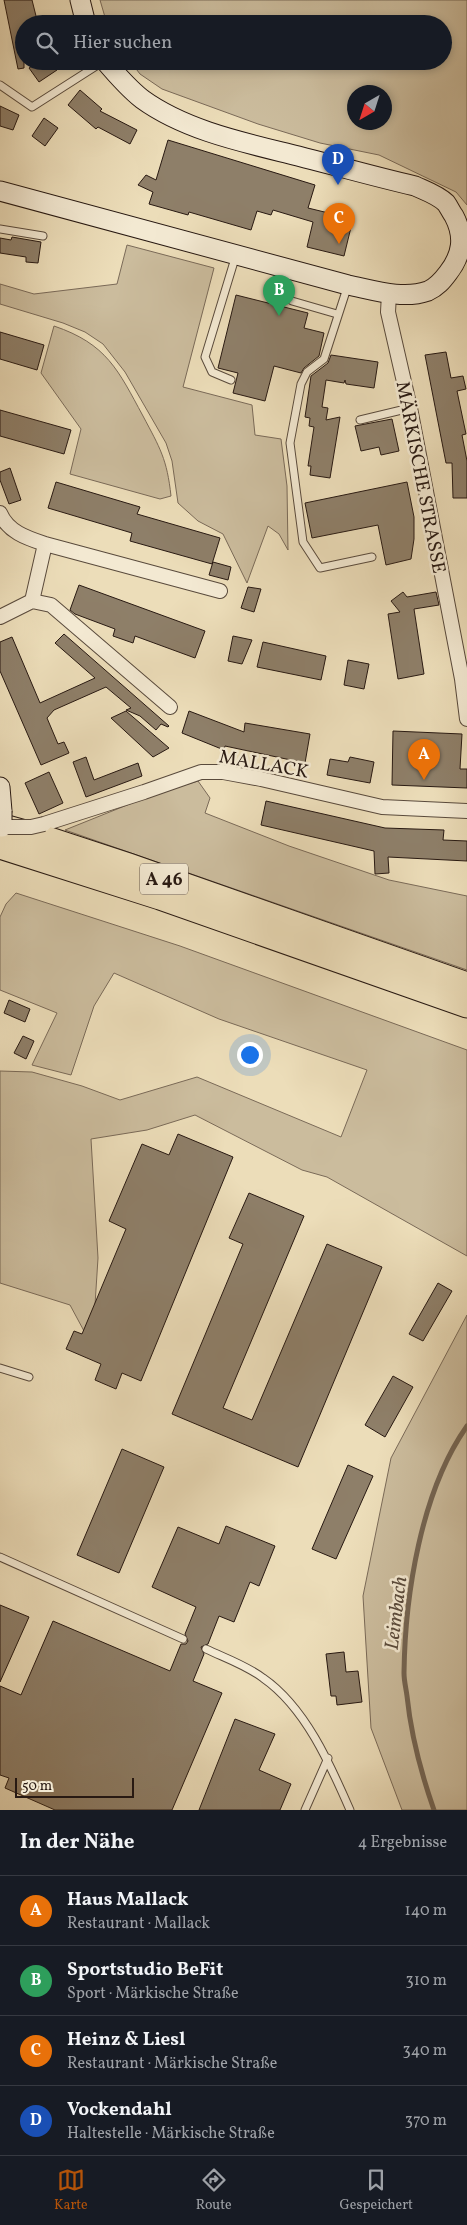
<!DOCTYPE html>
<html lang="de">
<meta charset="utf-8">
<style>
:root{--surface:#171b24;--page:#20242c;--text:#f1f3f6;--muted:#9ea1a6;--line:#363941;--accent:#b45309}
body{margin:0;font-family:Vollkorn,serif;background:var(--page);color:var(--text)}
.compass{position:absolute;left:347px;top:85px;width:45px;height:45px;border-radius:50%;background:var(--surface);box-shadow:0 2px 8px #0003;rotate:219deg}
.scale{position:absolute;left:15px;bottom:12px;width:119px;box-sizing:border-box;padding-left:5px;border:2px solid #281912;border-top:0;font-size:14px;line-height:18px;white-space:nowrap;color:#281912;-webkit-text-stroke:4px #f3e9d2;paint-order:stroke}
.you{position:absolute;left:249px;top:1054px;width:18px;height:18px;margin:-12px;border:4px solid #fff;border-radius:50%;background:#1a73e8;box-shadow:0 0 0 8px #1a73e833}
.badge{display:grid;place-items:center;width:32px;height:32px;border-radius:50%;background:var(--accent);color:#fff;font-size:16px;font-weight:700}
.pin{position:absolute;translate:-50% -41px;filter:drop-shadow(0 1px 2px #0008)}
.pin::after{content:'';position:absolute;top:26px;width:18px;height:15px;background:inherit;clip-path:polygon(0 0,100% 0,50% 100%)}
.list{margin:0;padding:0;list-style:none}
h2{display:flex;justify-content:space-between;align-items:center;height:65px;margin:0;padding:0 20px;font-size:21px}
h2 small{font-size:16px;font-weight:400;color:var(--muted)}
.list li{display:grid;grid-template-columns:32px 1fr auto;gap:15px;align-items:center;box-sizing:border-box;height:70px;padding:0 20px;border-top:1px solid var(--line)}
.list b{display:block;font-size:19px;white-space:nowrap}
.list p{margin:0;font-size:16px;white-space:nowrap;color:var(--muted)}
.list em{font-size:16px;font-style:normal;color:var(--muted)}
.icon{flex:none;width:28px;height:28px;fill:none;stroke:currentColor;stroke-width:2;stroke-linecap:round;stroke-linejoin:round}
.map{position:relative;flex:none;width:467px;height:1810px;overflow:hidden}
.search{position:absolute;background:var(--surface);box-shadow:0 2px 8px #0003;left:15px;right:15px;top:15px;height:55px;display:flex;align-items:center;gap:12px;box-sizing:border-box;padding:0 18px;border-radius:28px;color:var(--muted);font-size:19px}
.sheet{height:345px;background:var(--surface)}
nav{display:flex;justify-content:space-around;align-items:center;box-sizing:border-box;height:70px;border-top:1px solid var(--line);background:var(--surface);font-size:14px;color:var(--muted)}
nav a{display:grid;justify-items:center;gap:2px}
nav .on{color:var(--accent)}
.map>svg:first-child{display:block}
.green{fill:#cbbc9d;stroke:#7a6a58;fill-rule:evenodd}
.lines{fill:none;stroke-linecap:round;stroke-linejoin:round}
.stream{stroke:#756654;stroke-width:5}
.building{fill:#8e7f69;stroke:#281912}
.service-casing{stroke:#594a3c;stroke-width:9}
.minor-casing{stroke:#594a3c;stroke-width:16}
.secondary-casing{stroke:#281912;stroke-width:21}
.motorway-casing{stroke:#281912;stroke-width:27}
.service{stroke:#f3e9d2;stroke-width:7}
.minor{stroke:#f3e9d2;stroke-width:14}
.secondary{stroke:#f3e9d2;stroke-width:19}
.motorway{stroke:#ecddb9;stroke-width:25}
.minor-bridge-casing{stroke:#594a3c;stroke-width:16;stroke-linecap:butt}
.secondary-bridge-casing{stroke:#281912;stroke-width:21;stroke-linecap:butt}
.minor-bridge{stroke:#f3e9d2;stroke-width:14}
.secondary-bridge{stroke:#f3e9d2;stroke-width:19}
.labels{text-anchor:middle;stroke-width:5;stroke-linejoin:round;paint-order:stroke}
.shield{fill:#f3e9d2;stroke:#65574c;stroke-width:1}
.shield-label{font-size:18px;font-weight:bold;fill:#281912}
.street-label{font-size:19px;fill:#281912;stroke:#f3e9d2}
.water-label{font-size:20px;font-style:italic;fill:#5c4d3e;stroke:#f3e9d2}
</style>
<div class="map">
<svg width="467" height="1810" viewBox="0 0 467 1810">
<rect width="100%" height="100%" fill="#ecddb9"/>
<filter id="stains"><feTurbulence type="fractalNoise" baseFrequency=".004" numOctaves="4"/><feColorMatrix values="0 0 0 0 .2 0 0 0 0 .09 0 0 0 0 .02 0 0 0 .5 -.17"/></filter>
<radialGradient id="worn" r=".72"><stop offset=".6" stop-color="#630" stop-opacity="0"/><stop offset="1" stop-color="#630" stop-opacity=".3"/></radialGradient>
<path class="green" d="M100 0H467V205L456 192 379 155 320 143 258 124 162 89 140 74 130 61H443V24H107ZM354 92H384V122H354Z
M127 245 214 268 183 387 252 405 255 435 281 439 287 486 288 550 279 534 268 526 247 583 223 534 198 521 178 503 172 461 166 443 125 372 103 344 85 332 63 323 0 304V284L34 294 117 284Z
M54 326C107 344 118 370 143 416 160 448 167 459 171 496L160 499 70 474 81 429 41 373Z
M198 781 210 798 205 813 289 846 389 880 467 896V970L65 830 152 795Z
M16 893 180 946 467 1050V1256L327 1177 302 1170 195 1115 147 1130 91 1139 98 1258 95 1305 84 1331 70 1305 0 1283V1071L32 1072 82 1086 120 1100 197 1077 341 1137 367 1070 219 1019 114 973 94 1006 71 1075 32 1065 57 1013 0 990V917L6 904Z
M467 1315V1810H402L371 1728 363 1596 391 1458Z"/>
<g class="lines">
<path class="stream" d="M434 1810C421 1773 411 1735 407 1696 406 1688 404 1681 404 1673 405 1595 421 1491 467 1426"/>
</g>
<path class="building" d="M4 0H32L38 24H24V68L18 69Z
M40 61H52L57 70 39 82 29 68Z
M80 90 102 109 100 111 137 130 130 144 98 127 96 129 68 105Z
M0 106 19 115 13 130 0 126Z
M44 118 58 128 45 146 32 136Z
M168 140 315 185 308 208 353 219 344 256 307 247 313 222 273 210 271 215 257 211 251 230 189 212 188 215 149 204 153 192 138 185 146 175 156 180Z
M12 237 41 242 38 263 26 262V257L0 253V238L11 240Z
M236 295 308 313 304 328 324 333 319 356 304 368 301 373 274 366 265 401 233 393 238 373 218 368Z
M0 332 44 345 37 370 0 359Z
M446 352 451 378 463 376 466 389 457 391 466 434 462 435 467 461V498H453L452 463H446L425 355Z
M331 355 378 362 374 388 346 384 345 380 344 383 326 380 322 407 328 408 326 420 340 417 330 478 310 475 311 466H308L314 427 309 426 310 418 305 417 311 376 328 363Z
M0 410 71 430 64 454 0 436Z
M392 419 399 451 381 455 379 447 361 451 355 426Z
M10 468 21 500 9 504 0 480V472Z
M56 482 140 507 137 514 220 538 212 564 130 541 132 533 48 508Z
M407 482 414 517V539L411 559 386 565 378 525 312 538 305 503Z
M213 562 231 567 228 580 209 575Z
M79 585 205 631 195 658 135 636 133 643 113 636 115 629 75 614 70 610Z
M248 587 261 589 254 612 241 608Z
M403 592 407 597 436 592 439 605 414 609 424 674 398 679 388 614 400 612 391 601Z
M64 634 169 726 168 727 161 724 156 730 140 716 126 710 131 708 106 687 54 710 47 718 58 744 64 742 69 753 41 765 0 671V642L12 637 40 703 95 678 55 643Z
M233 636 252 640 242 664 228 661Z
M263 642 326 656 321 680 257 667Z
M348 660 369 664 364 689 344 685Z
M126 711 169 748 153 757 111 718Z
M189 711 244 732 245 723 310 734 305 763 225 746 224 750 182 733Z
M393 731 462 734 460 769H467V788L392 785Z
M86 757 94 780 138 763 142 776 86 797 73 762Z
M350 757 374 762 370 783 327 775 330 759 348 762Z
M49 772 63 803 39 814 25 783Z
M266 801 385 828 444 830 443 840 467 841V861L388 857 389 873 375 874 374 851 261 825Z
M9 1000 30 1009 25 1022 4 1013Z
M23 1036 34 1041 26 1059 14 1053Z
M178 1134 233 1157 141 1381 122 1373 116 1389 95 1380 101 1364 66 1349 74 1331 82 1334 126 1229 109 1221 142 1144 169 1155Z
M249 1193 304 1216 223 1408 252 1420 327 1244 382 1267 298 1467 172 1414 243 1244 229 1238Z
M438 1283 452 1291 423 1341 409 1334Z
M393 1376 413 1387 385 1437 365 1425Z
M122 1449 164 1467 119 1573 77 1555Z
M348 1465 373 1476 336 1559 312 1549Z
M226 1526 275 1546 259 1586 250 1582 234 1622 219 1616 208 1644 201 1647 204 1654 193 1681 222 1693 172 1810H55L5 1788 9 1778 0 1775V1686L21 1695 53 1621 170 1671 181 1644H186L188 1641 185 1634 196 1607 152 1587 178 1527 219 1544Z
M0 1605 29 1617 0 1682Z
M344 1652 346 1672 358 1671 362 1702 337 1705 336 1696H331L326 1654Z
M235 1719 275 1734 259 1770 291 1784 280 1810H199Z"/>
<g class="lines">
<defs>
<path id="service" d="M0 85 32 107 104 61
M0 229 43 236
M348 285 324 359 307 372 301 384 290 443 303 542 320 568 372 557
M292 301 337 314
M231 380 212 372 205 357 236 255
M360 420 410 408
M0 1368 29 1377
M0 1557 183 1639
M206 1649C225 1658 246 1665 263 1678 305 1707 330 1764 350 1810
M305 1810 328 1758"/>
<path id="minor" d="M389 294 388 312 410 408 462 679 467 719
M0 513C8 532 27 538 45 544L32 601
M45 544 220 591
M0 617 32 601 51 605 170 707
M44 824 144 792 201 772H223L261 779 382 807 467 811"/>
<path id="secondary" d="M80 0 86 24
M0 191 348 285C373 290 403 300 428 291 437 287 442 281 448 273 462 255 465 237 454 216 451 212 449 207 446 203 438 195 426 191 415 186 376 177 337 166 298 156 246 143 186 131 142 99 128 88 116 74 105 61
M0 787 2 811"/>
<path id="motorway" d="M0 826 50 840 129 866 467 985
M0 846 160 897 467 1005"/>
</defs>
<use href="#service" class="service-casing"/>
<use href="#minor" class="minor-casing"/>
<use href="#secondary" class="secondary-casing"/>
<use href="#motorway" class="motorway-casing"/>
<use href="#service" class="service"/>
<use href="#minor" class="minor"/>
<use href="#secondary" class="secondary"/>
<use href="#motorway" class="motorway"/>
<defs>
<path id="minor-bridge" d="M2 827H31L44 824"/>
<path id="secondary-bridge" d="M2 811V827"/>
</defs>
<use href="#minor-bridge" class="minor-bridge-casing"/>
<use href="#secondary-bridge" class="secondary-bridge-casing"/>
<use href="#minor-bridge" class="minor-bridge"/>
<use href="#secondary-bridge" class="secondary-bridge"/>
</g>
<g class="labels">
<rect class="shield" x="140" y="863.5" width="48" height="31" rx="4"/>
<g class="shield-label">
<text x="164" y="885">A 46</text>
</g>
<g class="street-label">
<text transform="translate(422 477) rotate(79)" y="7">MÄRKISCHE STRASSE</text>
<text transform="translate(264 763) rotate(10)" y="7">MALLACK</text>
</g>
<g class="water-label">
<text transform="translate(395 1613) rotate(-83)" y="7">Leimbach</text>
</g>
</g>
<rect width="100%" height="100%" filter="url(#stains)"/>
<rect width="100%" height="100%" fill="url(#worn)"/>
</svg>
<svg class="compass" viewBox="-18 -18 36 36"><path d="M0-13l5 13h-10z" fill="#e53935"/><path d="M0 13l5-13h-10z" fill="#9ea1a6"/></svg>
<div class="scale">50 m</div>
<div class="you"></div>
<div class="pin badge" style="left:424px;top:780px;background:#e8710a">A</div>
<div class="pin badge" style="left:279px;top:316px;background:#2e9e5b">B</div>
<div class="pin badge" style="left:339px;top:244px;background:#e8710a">C</div>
<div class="pin badge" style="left:338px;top:185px;background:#1a4fb4">D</div>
<div class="search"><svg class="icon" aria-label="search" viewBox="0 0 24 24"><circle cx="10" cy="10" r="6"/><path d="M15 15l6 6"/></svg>Hier suchen</div>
</div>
<section class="sheet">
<h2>In der Nähe<small>4 Ergebnisse</small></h2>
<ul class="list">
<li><span class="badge" style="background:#e8710a">A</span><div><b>Haus Mallack</b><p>Restaurant · Mallack</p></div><em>140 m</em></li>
<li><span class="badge" style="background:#2e9e5b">B</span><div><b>Sportstudio BeFit</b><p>Sport · Märkische Straße</p></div><em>310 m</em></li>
<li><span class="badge" style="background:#e8710a">C</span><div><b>Heinz &amp; Liesl</b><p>Restaurant · Märkische Straße</p></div><em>340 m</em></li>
<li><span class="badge" style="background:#1a4fb4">D</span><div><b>Vockendahl</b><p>Haltestelle · Märkische Straße</p></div><em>370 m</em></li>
</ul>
</section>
<nav>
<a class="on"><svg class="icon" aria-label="map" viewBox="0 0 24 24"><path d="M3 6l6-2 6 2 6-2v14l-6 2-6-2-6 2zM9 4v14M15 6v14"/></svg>Karte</a>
<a><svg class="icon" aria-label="directions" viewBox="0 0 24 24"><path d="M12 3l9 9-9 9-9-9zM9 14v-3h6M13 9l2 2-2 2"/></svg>Route</a>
<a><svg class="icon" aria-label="saved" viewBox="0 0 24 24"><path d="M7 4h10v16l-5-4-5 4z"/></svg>Gespeichert</a>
</nav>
